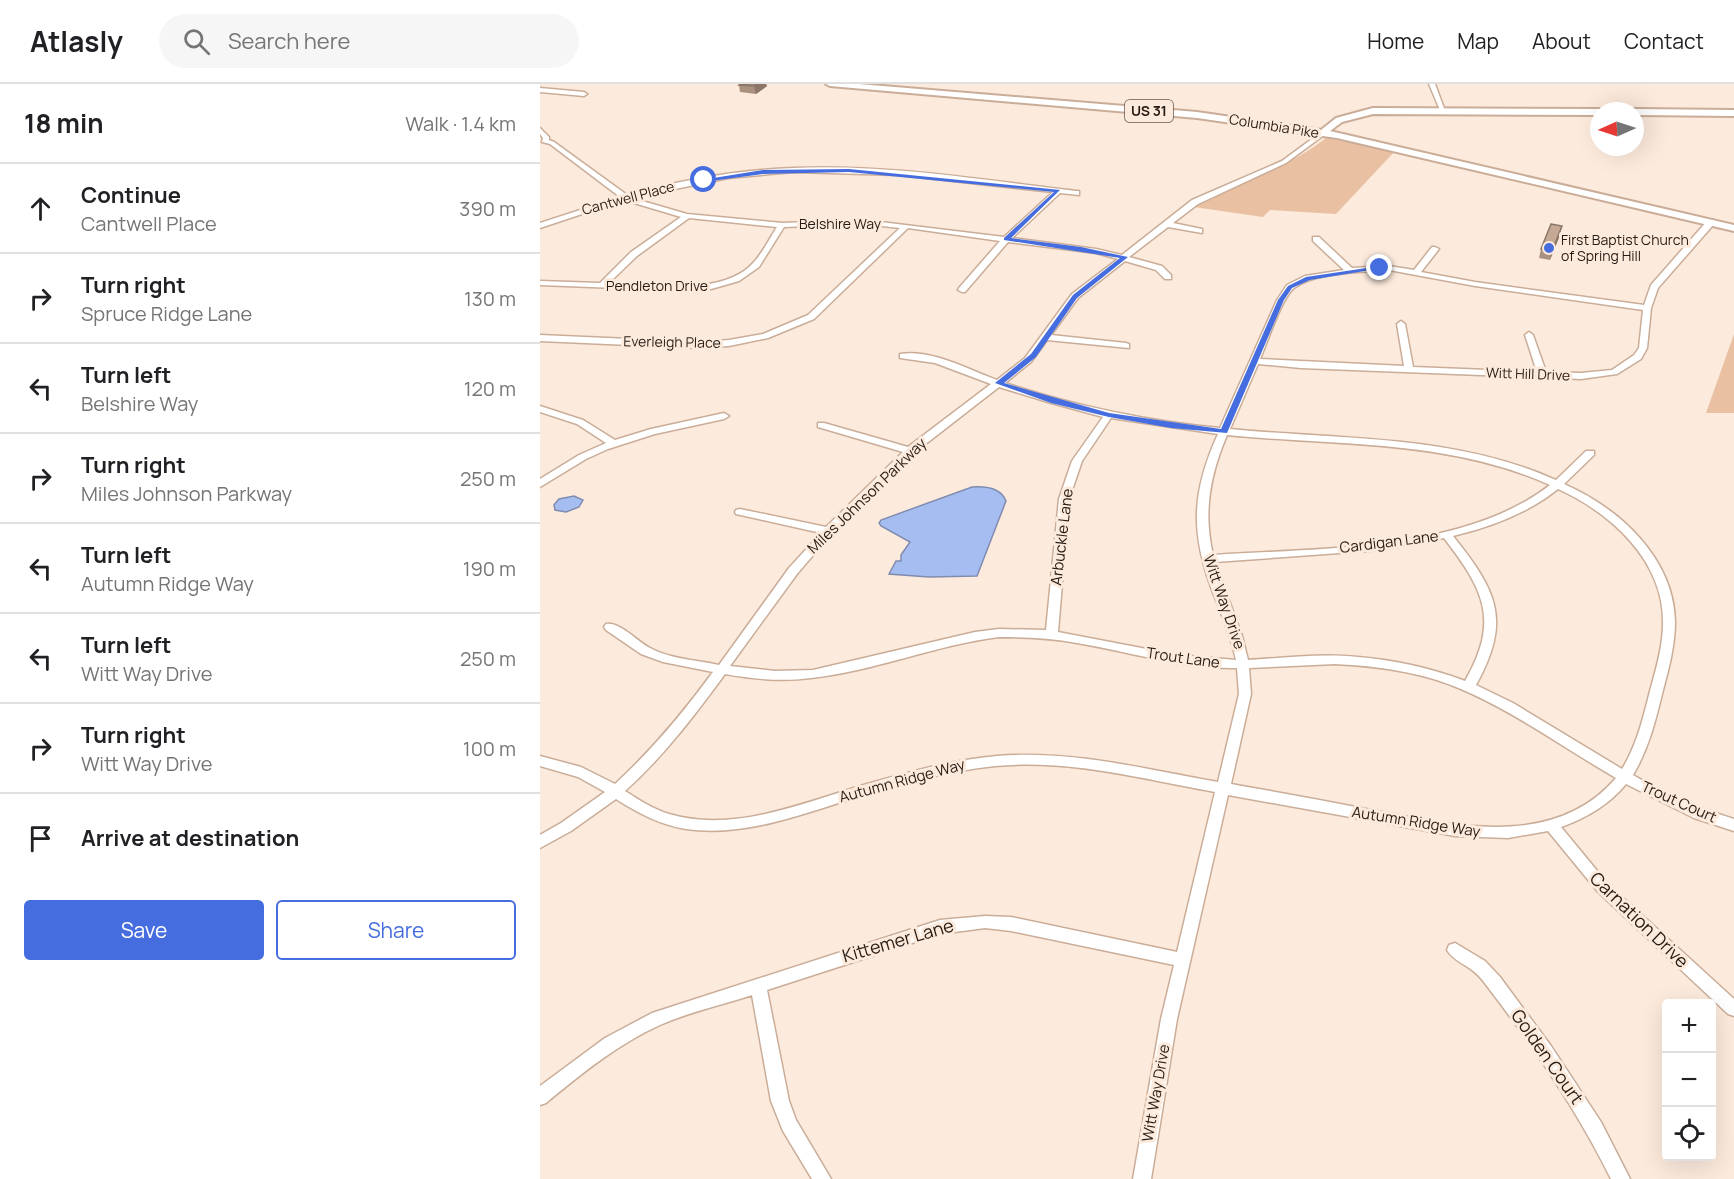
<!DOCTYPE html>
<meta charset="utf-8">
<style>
:root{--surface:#fff;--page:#f6f6f6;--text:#202124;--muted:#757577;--line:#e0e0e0;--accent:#466de0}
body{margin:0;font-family:Manrope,sans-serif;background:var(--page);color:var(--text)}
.controls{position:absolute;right:18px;bottom:18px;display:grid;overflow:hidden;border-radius:6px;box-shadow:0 6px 24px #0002}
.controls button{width:54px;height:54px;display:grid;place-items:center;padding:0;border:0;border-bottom:2px solid var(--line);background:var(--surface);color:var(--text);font:30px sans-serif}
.compass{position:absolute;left:1050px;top:18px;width:54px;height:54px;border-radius:50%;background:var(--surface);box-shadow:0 6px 24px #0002;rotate:267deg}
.stop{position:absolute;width:18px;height:18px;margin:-14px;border:4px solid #466de0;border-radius:50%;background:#fff}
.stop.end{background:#466de0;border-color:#fff;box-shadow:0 2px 6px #0008}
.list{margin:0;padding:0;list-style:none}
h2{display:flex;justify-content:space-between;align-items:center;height:78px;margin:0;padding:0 24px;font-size:26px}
h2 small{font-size:20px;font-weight:400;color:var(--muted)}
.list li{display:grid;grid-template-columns:39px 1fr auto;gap:18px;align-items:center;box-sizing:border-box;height:90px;padding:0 24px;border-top:2px solid var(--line)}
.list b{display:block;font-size:22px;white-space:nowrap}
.list p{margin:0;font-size:20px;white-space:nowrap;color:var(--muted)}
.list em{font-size:20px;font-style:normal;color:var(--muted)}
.actions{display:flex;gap:12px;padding:18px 24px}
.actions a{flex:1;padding:14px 0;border:2px solid var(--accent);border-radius:6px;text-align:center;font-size:21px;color:var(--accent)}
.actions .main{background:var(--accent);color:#fff}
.icon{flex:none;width:33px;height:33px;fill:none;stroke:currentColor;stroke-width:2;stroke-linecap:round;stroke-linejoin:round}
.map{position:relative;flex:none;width:1194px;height:1095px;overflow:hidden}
header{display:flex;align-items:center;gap:36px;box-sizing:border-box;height:84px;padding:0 30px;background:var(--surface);border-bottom:2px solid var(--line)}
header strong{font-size:28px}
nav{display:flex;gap:33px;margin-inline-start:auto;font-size:21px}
.search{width:420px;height:54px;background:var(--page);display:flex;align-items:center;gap:15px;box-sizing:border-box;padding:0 21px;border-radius:33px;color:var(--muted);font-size:22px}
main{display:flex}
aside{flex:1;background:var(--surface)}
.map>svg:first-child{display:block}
.green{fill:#e9c0a1}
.water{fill:#a6bdf2;stroke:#808caf;stroke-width:1.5}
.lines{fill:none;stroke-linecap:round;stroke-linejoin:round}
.minor-casing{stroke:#caad98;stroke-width:3}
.major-casing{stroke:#caad98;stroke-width:4}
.minor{fill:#fff;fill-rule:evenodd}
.major{fill:#fff;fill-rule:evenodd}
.wall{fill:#aa917f}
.shaded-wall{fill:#8b7668}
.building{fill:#c6a994;stroke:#8b7668;stroke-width:1.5}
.route{fill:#466de0}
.poi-dot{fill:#466de0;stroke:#fceadc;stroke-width:2}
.labels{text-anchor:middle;stroke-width:6;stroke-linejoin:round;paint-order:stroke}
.shield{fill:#fceadc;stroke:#66594f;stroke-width:1.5}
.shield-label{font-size:14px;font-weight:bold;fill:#261b13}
.far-street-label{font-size:14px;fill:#261b13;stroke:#fceadc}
.far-poi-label{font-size:14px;fill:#261b13;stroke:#fceadc;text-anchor:start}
.street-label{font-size:15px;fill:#261b13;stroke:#fceadc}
.near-street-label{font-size:18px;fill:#261b13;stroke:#fceadc}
</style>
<header>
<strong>Atlasly</strong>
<div class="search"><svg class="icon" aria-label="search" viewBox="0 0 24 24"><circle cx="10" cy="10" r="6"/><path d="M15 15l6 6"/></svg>Search here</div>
<nav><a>Home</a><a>Map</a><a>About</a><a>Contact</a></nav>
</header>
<main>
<aside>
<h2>18 min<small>Walk · 1.4 km</small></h2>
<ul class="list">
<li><svg class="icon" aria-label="ahead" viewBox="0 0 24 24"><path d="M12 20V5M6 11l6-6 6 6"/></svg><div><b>Continue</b><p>Cantwell Place</p></div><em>390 m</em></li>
<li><svg class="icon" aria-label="right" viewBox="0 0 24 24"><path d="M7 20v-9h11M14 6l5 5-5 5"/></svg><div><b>Turn right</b><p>Spruce Ridge Lane</p></div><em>130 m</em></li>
<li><svg class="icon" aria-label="left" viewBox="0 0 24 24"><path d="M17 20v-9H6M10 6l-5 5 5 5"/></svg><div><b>Turn left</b><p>Belshire Way</p></div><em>120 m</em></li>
<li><svg class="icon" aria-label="right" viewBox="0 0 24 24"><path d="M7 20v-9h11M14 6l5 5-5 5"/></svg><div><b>Turn right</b><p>Miles Johnson Parkway</p></div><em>250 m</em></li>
<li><svg class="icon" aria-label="left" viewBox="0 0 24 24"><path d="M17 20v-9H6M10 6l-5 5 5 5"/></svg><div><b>Turn left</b><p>Autumn Ridge Way</p></div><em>190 m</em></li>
<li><svg class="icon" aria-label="left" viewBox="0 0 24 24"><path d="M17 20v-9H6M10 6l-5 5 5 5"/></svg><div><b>Turn left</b><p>Witt Way Drive</p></div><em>250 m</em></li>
<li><svg class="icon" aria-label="right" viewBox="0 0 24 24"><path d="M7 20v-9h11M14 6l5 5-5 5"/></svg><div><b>Turn right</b><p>Witt Way Drive</p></div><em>100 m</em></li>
<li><svg class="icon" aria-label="arrive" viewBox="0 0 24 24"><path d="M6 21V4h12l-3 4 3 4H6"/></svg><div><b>Arrive at destination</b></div></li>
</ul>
<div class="actions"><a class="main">Save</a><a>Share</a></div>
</aside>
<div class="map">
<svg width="1194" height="1095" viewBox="0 0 1194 1095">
<rect width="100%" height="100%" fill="#fceadc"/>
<path class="green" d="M786 54 855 67 796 130 730 126 723 133 654 123C697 97 746 86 786 54Z
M1194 250V329H1166Z"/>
<path class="water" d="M432 403C445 402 461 404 466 417L437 492 389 493 349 490 356 477H361V471L370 458 341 442 339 439 341 436Z
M34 412 43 416 39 423 26 428 15 426 14 421 19 415Z"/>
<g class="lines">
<defs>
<path id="minor" d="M889 0H895L905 27 900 26Z
M0 4 44 8 47 10 44 12 0 8Z
M0 44 9 53V56L14 58 87 111C141 96 197 86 253 84 348 80 442 96 536 107H539V111L520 109 472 154 556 165 582 171 652 116 742 77 780 49H784V51L746 79 658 120 633 139 662 145V149L628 143 589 173 622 182 631 191V195H625L616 186 585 177 538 214 511 251 586 259 589 260V264L507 256 491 278 465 299C535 322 606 337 680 344L737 216 747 201 765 192 804 186 773 157V153H779L812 184 849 182 874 186 892 163H895L899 165 881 188 935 198 1104 221 1111 201 1168 136H1174V140L1118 204 1111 224 1107 264 1101 275 1077 290 1041 295 761 284 718 280 690 345C800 356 913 350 1016 396L1046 367H1054V371L1024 400C1079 424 1134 474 1135 538 1135 561 1129 584 1123 606 1116 635 1109 664 1093 691 1125 710 1159 724 1194 735V747L1154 734 1086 700C1069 721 1046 734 1021 743L1068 800 1194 915V932L1188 930 1058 808 1008 747 968 754 915 752 688 711 637 935 611 1095H593L621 935 634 881 471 847 445 844 400 850 227 906 249 1017 256 1036 291 1095H272L243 1047 231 1017 212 911C182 921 149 928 120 941 78 960 41 990 6 1019L0 1021V1002L65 954 112 929 400 836 445 832 471 833 637 868 675 708C602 695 530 675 455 682 407 687 360 700 314 714 260 731 204 753 146 745 120 741 98 729 76 715L31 747 0 764V751L21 739 65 708 38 693 0 682V672L41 683 75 700C112 666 143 629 173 588L123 578 101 570 66 546 64 543 66 540C79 537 98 558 110 564 130 575 156 576 179 581L249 484 281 449 196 430 195 428 196 426 200 425 286 443 363 368 278 343V339H284L368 363 451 300 395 279 360 274V270C392 265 427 285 457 296L485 274 532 210 578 175 556 169 468 158 425 208H422L418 206 419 204 460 157 368 144 274 235 228 254 189 262 157 264 0 257V251L157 258 189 256 223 250 268 231 360 144 324 140 244 143 219 183 199 197 171 205 127 206 0 201V197L60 199 91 168 141 133 84 116 0 144V139L80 113 10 60 2 58 3 54 0 50ZM253 88 359 91 513 108 464 153 324 136 242 139 147 130 92 114 188 94ZM149 134 237 143C230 154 223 168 214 178 184 213 110 201 69 199L97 172ZM849 186 935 202 1103 226 1099 264 1094 271 1072 286 1041 289 1006 288 993 251 989 248 985 251 997 288 873 283 865 240 861 237 857 240 864 282 720 275C727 259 742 213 754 204 776 188 822 188 849 186ZM459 303 508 318 563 333 532 377 519 415 506 546 459 545 435 548 273 586 235 587 190 582 257 490 292 449 374 369ZM571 334 678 350C652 407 650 447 672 506 681 529 691 552 696 576L638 571 518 548 529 415 542 377ZM687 351C796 362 908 355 1010 401 924 468 777 464 673 471 663 428 670 391 687 351ZM1018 405C1071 429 1124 477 1123 539 1123 562 1116 585 1110 607 1103 634 1097 661 1082 685L973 619 936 601C972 536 957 507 913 452 951 443 988 429 1018 405ZM904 454C944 506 960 536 925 597 891 584 854 576 818 573 781 569 744 574 708 576L702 552 675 478 841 466ZM459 553C485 553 511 554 537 559 591 568 642 585 697 584L699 610 678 698C604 685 532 666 457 672 411 676 365 689 320 702 261 720 192 749 129 730 113 725 99 716 85 707 124 672 154 632 185 590 213 595 242 598 271 594 335 587 395 561 459 553ZM795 580C837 582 882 588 921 605 975 628 1024 664 1076 694 1013 768 907 740 826 725 781 716 736 708 691 700L711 610 709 584Z
M0 322 43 336 75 356 111 345 184 329 189 332 184 335 115 350 68 365 46 375 0 403V395L39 371 66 359 37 340 0 328Z
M915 859 945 877 960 893 1011 962 1061 1038 1090 1095H1071C1038 1028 996 966 950 906 945 899 939 891 932 886 924 880 912 875 907 866L909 861Z"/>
<path id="major" d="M286 0H319L657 28 781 46 796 34 833 24 1059 25 1063 27H1059V31L833 30 802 38 790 47 1194 141V147L797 54 657 34 290 2Z
M1095 25 1194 26V32L1095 31V27H1091Z"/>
</defs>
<use href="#minor" class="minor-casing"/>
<use href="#major" class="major-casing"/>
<use href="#minor" class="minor"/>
<use href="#major" class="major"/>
</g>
<path class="wall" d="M200 0H226L227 2 216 10 200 8 199 1Z
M1020 151 1010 176 999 174 1001 165Z"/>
<path class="shaded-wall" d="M217 0H226L227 2 216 10 214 2Z
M1022 142 1020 151 1010 176 1012 167Z"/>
<path class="building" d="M200 0H217L214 2 199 1Z
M1011 140 1022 142 1012 167 1001 165Z"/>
<path class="route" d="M309 85 520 106 471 154 541 163 588 173 537 214 496 273 464 299 569 329 681 345 738 216 748 202 766 193 840 182 843 184 770 196 752 204 744 216 687 349 631 344 569 333 511 319 455 299 491 270 533 211 580 174 464 156V154L514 108 309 88 223 90 164 98 161 96 223 86Z"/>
<circle class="poi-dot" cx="1009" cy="164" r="6"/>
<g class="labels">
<rect class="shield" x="585" y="16" width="48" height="22" rx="4.5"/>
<g class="shield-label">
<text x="609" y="32">US 31</text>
</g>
<g class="far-street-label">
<text transform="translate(734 42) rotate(9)" y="5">Columbia Pike</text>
<text transform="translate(88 114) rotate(-15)" y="5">Cantwell Place</text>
<text x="300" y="145">Belshire Way</text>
<text x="117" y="207">Pendleton Drive</text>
<text transform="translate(132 258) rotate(1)" y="5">Everleigh Place</text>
<text transform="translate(988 290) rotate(2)" y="5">Witt Hill Drive</text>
</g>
<g class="far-poi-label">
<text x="1021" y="161">First Baptist Church<tspan x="1021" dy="16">of Spring Hill</tspan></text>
</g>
<g class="street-label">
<text transform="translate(327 412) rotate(-44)" y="5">Miles Johnson Parkway</text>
<text transform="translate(522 453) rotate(-83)" y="5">Arbuckle Lane</text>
<text transform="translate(849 458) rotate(-7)" y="5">Cardigan Lane</text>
<text transform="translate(684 518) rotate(71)" y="5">Witt Way Drive</text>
<text transform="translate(643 574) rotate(8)" y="5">Trout Lane</text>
<text transform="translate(362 697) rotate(-15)" y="5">Autumn Ridge Way</text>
<text transform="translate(1139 718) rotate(24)" y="5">Trout Court</text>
<text transform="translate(876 738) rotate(9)" y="5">Autumn Ridge Way</text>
<text transform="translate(616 1009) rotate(-80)" y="5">Witt Way Drive</text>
</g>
<g class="near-street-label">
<text transform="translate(1099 836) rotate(44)" y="6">Carnation Drive</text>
<text transform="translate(358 857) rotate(-16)" y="6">Kittemer Lane</text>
<text transform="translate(1007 973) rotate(55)" y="6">Golden Court</text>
</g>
</g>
</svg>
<div class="controls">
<button>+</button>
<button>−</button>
<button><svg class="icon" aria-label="locate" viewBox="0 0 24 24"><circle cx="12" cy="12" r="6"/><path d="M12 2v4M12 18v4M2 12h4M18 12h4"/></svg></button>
</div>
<svg class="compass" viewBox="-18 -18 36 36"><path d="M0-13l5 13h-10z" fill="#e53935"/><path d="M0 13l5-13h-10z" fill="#757577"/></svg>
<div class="stop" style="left:164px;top:96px"></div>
<div class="stop end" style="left:840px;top:184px"></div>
</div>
</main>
